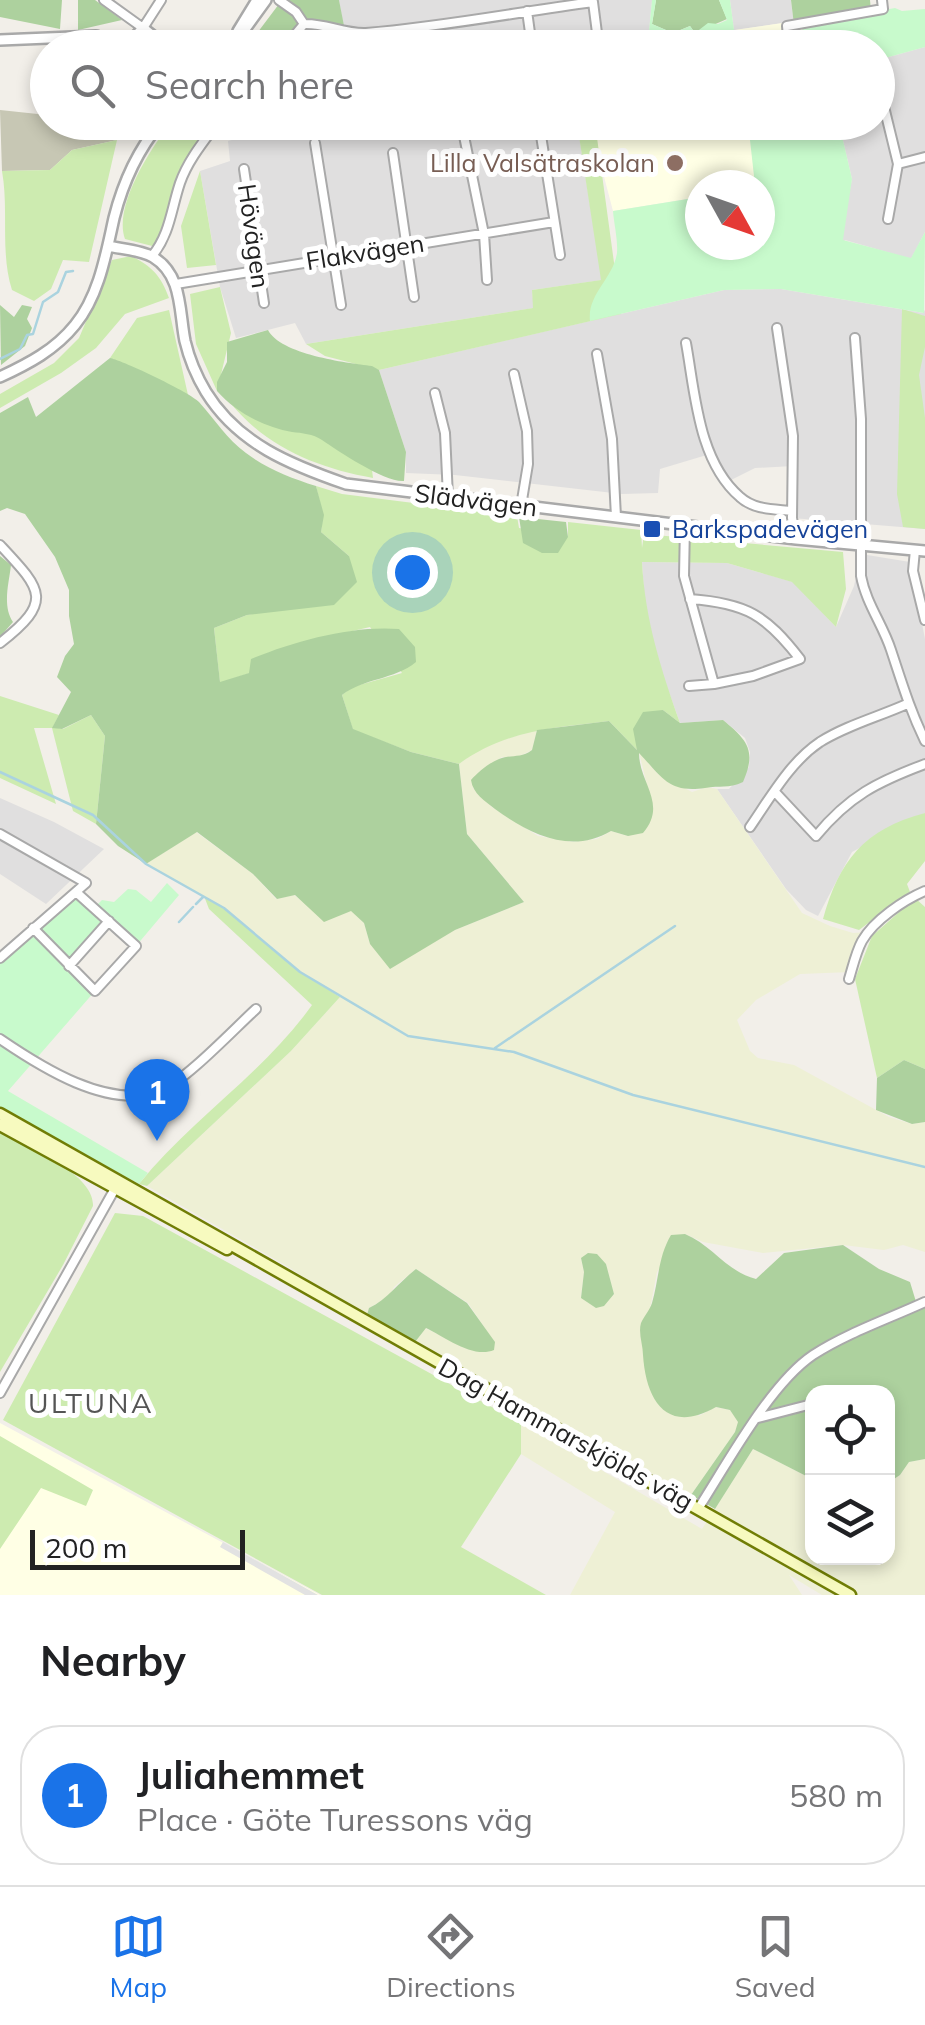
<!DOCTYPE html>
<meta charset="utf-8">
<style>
:root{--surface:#fff;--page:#f2f2f2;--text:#202124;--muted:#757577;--line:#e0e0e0;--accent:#1a73e8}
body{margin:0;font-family:Mulish,sans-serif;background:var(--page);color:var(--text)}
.controls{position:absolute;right:30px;bottom:30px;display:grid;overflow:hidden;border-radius:20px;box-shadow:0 5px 15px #0003}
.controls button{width:90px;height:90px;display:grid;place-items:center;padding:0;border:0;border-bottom:2px solid var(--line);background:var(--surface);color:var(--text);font:50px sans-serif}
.compass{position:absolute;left:685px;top:170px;width:90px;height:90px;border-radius:50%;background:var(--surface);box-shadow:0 5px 15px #0003;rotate:130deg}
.scale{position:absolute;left:30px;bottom:25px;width:215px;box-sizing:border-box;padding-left:10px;border:5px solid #222;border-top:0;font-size:28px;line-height:35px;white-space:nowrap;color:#222;-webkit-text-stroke:8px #fff;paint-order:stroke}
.you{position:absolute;left:412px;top:572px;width:35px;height:35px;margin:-25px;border:8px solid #fff;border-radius:50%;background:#1a73e8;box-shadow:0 0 0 15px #1a73e833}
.badge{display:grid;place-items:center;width:65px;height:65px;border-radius:50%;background:var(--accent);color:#fff;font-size:32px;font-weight:700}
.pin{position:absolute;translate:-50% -82px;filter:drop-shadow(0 2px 5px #0008)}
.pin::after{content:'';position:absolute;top:52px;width:35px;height:30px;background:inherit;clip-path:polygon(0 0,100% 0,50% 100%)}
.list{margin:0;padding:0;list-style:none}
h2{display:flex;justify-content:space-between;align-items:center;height:130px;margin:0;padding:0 40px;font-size:42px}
h2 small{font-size:32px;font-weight:400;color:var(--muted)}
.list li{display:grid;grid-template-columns:65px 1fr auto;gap:30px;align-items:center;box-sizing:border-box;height:140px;margin:0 20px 20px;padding:0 20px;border:2px solid var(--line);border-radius:40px}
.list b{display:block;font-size:38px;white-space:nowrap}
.list p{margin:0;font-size:32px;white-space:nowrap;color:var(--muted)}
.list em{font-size:32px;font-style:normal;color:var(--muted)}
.icon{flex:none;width:55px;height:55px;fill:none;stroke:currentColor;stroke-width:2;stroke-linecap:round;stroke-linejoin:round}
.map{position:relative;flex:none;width:925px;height:1595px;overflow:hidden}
.search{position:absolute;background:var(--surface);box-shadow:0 5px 15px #0003;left:30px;right:30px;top:30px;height:110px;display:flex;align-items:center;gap:25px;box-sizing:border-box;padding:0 35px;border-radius:55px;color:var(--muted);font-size:38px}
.sheet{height:290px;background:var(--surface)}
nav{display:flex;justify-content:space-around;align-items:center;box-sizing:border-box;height:140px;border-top:2px solid var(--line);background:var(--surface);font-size:28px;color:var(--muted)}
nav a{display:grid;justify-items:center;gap:5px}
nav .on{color:var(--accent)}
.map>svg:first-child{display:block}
.residential{fill:#e0dfdf}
.education{fill:#ffffe5}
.construction{fill:#c7c7b4}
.farmland{fill:#eef0d5;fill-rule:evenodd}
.grass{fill:#cdebb0}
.forest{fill:#add19e}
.park{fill:#c8facc}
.parking{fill:#e2e2e2}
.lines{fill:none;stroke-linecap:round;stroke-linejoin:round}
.stream{stroke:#aad3df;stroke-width:2.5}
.minor-casing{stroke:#a9a9a9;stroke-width:12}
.tertiary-casing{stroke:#a9a9a9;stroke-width:14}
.secondary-casing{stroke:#707d05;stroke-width:15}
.minor{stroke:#fff;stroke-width:8}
.tertiary{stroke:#fff;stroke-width:9}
.secondary{stroke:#f7fabf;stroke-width:10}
.education-dot{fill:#8d6e63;stroke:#fff;stroke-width:4}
.transit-dot{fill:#1a4fb4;stroke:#fff;stroke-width:4}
.labels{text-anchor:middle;stroke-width:10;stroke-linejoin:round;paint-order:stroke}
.education-label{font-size:25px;fill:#785e54;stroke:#fff;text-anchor:end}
.street-label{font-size:25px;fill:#222;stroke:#fff}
.transit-label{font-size:25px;fill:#164399;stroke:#fff;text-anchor:start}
.neighbourhood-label{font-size:28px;letter-spacing:2.5px;fill:#555;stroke:#fff}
</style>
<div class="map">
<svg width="925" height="1595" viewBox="0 0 925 1595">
<rect width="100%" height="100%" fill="#f2efe9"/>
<path class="residential" d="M339 0H652V1L648 42 611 48H347Z
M730 0H791L794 25 782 23 734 30Z
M925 47V232L911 259 845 240 843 243 841 235 852 179 839 123 878 122V60Z
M265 123H384L385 139 420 134 419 123H577L602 280 532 290 534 308 306 344 295 323 236 338 220 287 200 171 230 161 228 141 266 130Z
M781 289 923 313 925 310V529L792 518 793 466 755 468 727 482 710 454 660 469 658 493 622 494 455 475 406 473V452L379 370 724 290Z
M861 554 910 562 925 639V813L852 852 818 916 806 910 786 889 717 789H729L749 767 750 752 745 738 723 720 680 723 657 659 645 607 642 562 727 563 793 582 836 627 854 586Z
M0 798 54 822 104 849 46 904 0 874Z"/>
<path class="education" d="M783 23 787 26 802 25 804 47 611 48Z
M590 123H810L750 131 755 185H700V197L613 211Z
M0 1423 320 1595H0Z"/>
<path class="construction" d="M0 110 47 115 48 122 129 123 117 140 72 150 50 170 2 171Z"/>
<path class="farmland" d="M537 730 532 750 516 758 502 757 479 772 473 788 492 807 538 836 573 842 597 839 611 831 628 836 649 794 639 752 658 774 692 792 707 787 717 789 802 913 830 926 853 933 868 932 851 972 800 974 756 1000 737 1020 750 1051 758 1058 794 1065 889 1117 912 1124 925 1122V1252L903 1245 884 1250 843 1245 763 1253 703 1242 685 1234 657 1272 650 1309 641 1323 643 1344 699 1416 715 1407 730 1410 739 1422 735 1432 691 1495 352 1309 287 1266 147 1186 291 1051 340 997 300 972 224 908 146 864 196 832 253 874 276 899 294 895 314 910H351L364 923 370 944 455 930 524 902 467 834 459 764 484 745ZM581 1258 606 1264 614 1295 581 1297 584 1272ZM416 1269 468 1303 494 1342V1350L457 1343 425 1328 414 1342 386 1328 369 1308 390 1296 394 1287Z
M521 1423 702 1529 753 1449 812 1479V1558H888V1483L900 1475 909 1462 925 1459V1595H822L789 1575 802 1595H570L615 1512 521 1454Z"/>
<path class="grass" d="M171 123H218L193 155 170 224 156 247 125 239C113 207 151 147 171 123Z
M577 123H595L621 314 379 370 325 356 306 344 533 308 532 290 601 280Z
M117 140 89 262 63 260 51 289 34 301 12 290C0 253 9 210 2 171L50 170 72 150Z
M200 171 216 265 187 268 181 226Z
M131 256C152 266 161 276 169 298L125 314 96 348 61 373 0 408V394L54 363 79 338 112 260Z
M220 287 231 333 217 391 196 344 190 294Z
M902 309 925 316V347L919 375 925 418V529L903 527 897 494Z
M169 310 188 395 110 358 137 318Z
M229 401 309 430 372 470 373 478C317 468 265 447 229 401Z
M316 486 342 494 517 516 519 528 568 537V522L641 530 642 548 644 534 843 552 846 589 836 627 792 582 727 563 642 562C645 620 661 669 680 723L663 710 639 752 609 721C554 728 505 730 459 764L411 752 353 730 342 695 352 687 402 673 370 627 314 640 250 673 220 683 214 628 247 615 281 608 349 556 321 532 323 515Z
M0 696 59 715 53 727 63 729 91 715 105 736 96 824 73 811 52 728H34L56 804 0 778Z
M925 813V861L907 884 910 892 859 930 823 919C839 861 864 829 925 813Z
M204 896 224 908 300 972 340 997 291 1051 147 1186 139 1184C191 1119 264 1073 312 1005L209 909Z
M915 898 925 907V1069L904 1060 877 1078 855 979 872 936Z
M0 1132C26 1147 95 1173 93 1206L63 1265 0 1372Z
M115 1213 143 1216 521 1423V1454L461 1547 546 1595H322L3 1420Z
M0 1436 93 1490 86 1506 41 1488 0 1549Z"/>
<path class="forest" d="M0 0H62L60 29 0 17Z
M78 0H95L122 20 78 30Z
M282 0H339L345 31 304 24 284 47H262L252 40Z
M656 0H719L727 19 695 33 690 26 673 33 652 24Z
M791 0H870L871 11 794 25Z
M0 305 14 317 22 305 32 307 27 319 32 328 25 346 1 365Z
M268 330C280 354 346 363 372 366L379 370 406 452 404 481C386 483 338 451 322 440 313 434 302 433 292 432 264 427 235 412 217 391V382L227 362V342Z
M110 358C124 361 191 393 199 402 215 420 227 439 246 453 267 469 291 478 316 486L324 515 321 532 349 556 357 582 334 605 247 615 214 628 220 682 249 673 251 659C294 641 353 625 399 629L415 647 416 662C394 680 364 678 342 695L353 729 411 752 459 764 467 834 524 902 455 930 390 969 370 944 364 923 351 911 324 922 295 895 277 899 253 874 197 832 146 864 118 846 96 824 105 736 91 715 62 729 52 728 71 692 57 677 65 656 74 644 69 616V590L55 557 25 514 7 508 0 511V413L28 397 36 417Z
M519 517 566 522 568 537 558 553H542L523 543Z
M0 556 11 565C9 583 2 606 13 622L0 637Z
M663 710 680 723 723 720C747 740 757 750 743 782 728 789 720 785 705 788 668 793 663 778 639 753 639 783 668 804 643 833L628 836 611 831C571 855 529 834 495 809 485 801 473 794 471 780 478 772 489 763 499 759 511 754 520 759 532 750L537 730 609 721 637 750 633 729 643 712Z
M904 1060 925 1069V1122L912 1124 876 1110 877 1078Z
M685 1234C712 1245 727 1272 756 1279L784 1253 843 1245 879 1269 910 1282 917 1305 925 1302V1459L909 1462 900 1475 888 1483V1392H812V1479L753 1449 715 1509 691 1495 735 1432 738 1422 730 1410 716 1407C667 1435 646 1401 643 1355 643 1345 638 1333 641 1323 644 1316 650 1310 652 1303 659 1279 658 1257 671 1235Z
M588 1253 597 1254 606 1264 614 1294 604 1306 596 1308 581 1298 584 1272 581 1258Z
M416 1269 467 1303 495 1342 494 1350C473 1359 445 1337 426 1328L415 1342 367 1315 369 1308C388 1299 399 1282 416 1269Z"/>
<path class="park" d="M652 0H656L652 24 673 33 690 26 695 33 708 23 718 24 727 20 719 0H730L734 30 648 42Z
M895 8 902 11 925 9V47L878 60V48L804 47 802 25Z
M810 122 839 123 852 179 843 240 911 258 925 232 924 313 781 289 724 290 590 321C587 294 613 279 617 253 618 240 614 224 613 211L700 197V245H760V185H755L749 131Z
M167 883 179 895 136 946 108 921 70 965 95 991 8 1091 148 1173 139 1184 0 1107V958L76 892 94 908 102 900 114 902 128 889 136 890 151 902Z"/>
<path class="parking" d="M489 23 493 47H441L438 29Z
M427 31 429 47H379L378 38Z
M223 1542 318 1595H305L220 1547Z"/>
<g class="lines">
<path class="stream" d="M0 359 20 349 27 335 33 334 43 302 58 292 66 272 73 271
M0 772 93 815 146 864 224 908 300 972 408 1036 514 1052 633 1095 925 1167
M196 904 203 897
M179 922 193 907
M495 1048 675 926"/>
<defs>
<path id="minor" d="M104 0 143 28 161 0
M279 0 296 12 304 24
M284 48 304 24C325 23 344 34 366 33 441 27 518 12 593 2L597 33 594 36 539 44 531 40 527 11
M789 48 787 26 883 9 882 0
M878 82 898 164 888 219
M539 123 560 255
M464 136 484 234 487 280
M315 143 341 305
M393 153 414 297
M898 164 925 157
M244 169 264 303
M152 256C170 234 171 210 180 183 188 160 204 141 218 122
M176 284 554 222
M777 328 793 436 792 518 796 539
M855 338 861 419V576C866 603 883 625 891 650 902 683 910 710 925 741
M686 343C695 392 698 461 740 497 754 510 774 509 792 511
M597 354 612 439 616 517
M514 374 527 431 528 464 521 506
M435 393 445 433 448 497
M685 525 684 576 714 684 753 676 800 659C766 615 746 603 690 599
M915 550 913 571 925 620
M0 643C54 601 42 590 0 545
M689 686 714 684
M775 792 816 836C849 796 877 782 925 764
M750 827C770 798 790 762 820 742 847 725 878 717 907 704
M0 834 86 883 0 958
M33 928 95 991 136 946 76 892
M69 966 109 921
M849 979C853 966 856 952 862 941 874 920 904 900 925 891
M0 1039C41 1067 108 1110 160 1091 185 1081 234 1029 256 1009
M0 1393 117 1185
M758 1418 812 1404
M698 1509C727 1464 770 1384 813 1355 847 1333 888 1319 925 1302"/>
<path id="tertiary" d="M238 31 257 0
M0 40 96 36 120 44 134 38 143 28 168 48
M226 48 245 29 266 0
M108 246C121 249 141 250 153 257 183 275 179 312 185 341 189 358 197 377 206 392 238 444 291 465 346 484L796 539 925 551
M0 377C28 364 55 350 75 325 99 296 106 254 114 218 123 182 137 151 161 122"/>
<path id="secondary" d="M0 1114 850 1595
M0 1125 227 1249"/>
</defs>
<use href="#minor" class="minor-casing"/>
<use href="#tertiary" class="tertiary-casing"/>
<use href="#secondary" class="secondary-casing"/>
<use href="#minor" class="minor"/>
<use href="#tertiary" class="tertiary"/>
<use href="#secondary" class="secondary"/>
</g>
<circle class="education-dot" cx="675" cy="163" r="10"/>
<rect class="transit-dot" x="642" y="519" width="20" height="20" rx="5"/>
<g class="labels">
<g class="education-label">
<text x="655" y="172">Lilla Valsätraskolan</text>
</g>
<g class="street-label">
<text transform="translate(254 236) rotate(82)" y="9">Hövägen</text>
<text transform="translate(365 252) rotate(-9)" y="9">Flakvägen</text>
<text transform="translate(476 500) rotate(7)" y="9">Slädvägen</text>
<text transform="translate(566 1434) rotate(29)" y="9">Dag Hammarskjölds väg</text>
</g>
<g class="transit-label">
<text x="672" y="538">Barkspadevägen</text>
</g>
<g class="neighbourhood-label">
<text x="91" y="1413">ULTUNA</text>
</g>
</g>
</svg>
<div class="controls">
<button><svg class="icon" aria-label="locate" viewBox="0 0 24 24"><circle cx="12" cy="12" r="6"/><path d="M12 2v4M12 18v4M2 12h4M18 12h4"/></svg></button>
<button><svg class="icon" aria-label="layers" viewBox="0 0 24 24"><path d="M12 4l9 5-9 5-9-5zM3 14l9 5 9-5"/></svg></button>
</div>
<svg class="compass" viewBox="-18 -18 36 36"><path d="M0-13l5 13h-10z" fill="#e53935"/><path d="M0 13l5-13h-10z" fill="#757577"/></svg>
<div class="scale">200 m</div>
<div class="you"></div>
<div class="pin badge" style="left:157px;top:1141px">1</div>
<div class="search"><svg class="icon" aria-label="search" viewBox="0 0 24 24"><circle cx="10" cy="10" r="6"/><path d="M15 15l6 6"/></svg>Search here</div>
</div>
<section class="sheet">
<h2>Nearby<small></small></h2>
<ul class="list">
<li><span class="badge">1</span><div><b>Juliahemmet</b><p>Place · Göte Turessons väg</p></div><em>580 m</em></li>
</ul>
</section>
<nav>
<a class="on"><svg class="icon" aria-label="map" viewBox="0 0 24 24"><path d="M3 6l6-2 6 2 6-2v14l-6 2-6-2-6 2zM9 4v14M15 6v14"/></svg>Map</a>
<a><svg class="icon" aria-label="directions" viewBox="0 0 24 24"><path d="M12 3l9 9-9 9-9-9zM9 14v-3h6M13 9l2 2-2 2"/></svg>Directions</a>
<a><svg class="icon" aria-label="saved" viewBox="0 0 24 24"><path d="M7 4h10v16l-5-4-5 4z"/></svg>Saved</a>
</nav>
